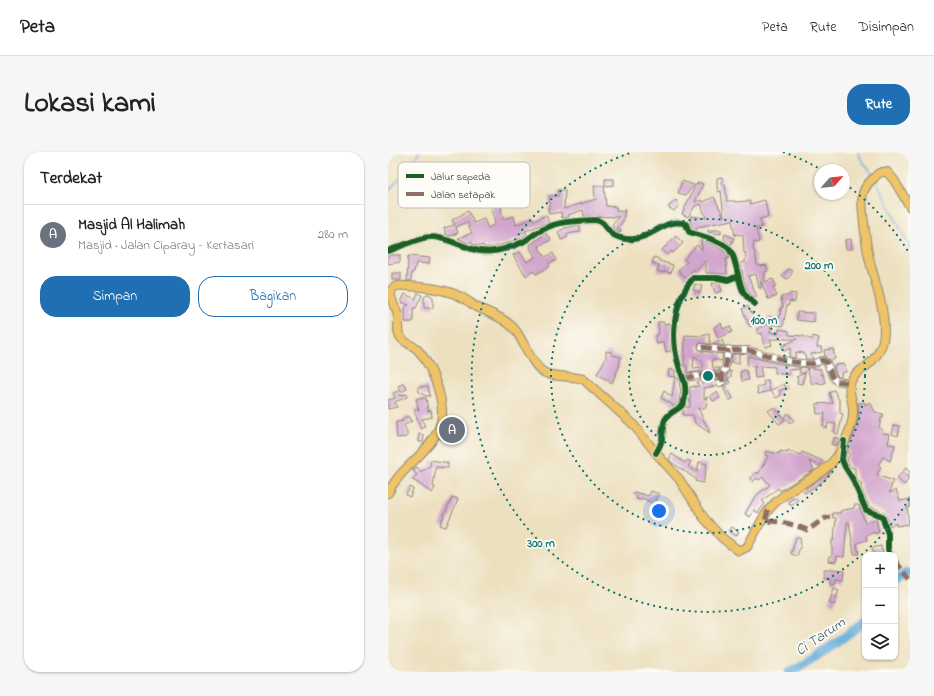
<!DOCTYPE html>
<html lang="id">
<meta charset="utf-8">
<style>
:root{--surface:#fff;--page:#f6f6f6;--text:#222;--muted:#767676;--line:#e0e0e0;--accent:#1f6fb2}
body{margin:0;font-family:"Indie Flower",sans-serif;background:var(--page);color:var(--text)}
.controls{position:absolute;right:12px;bottom:12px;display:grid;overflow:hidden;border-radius:8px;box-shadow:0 1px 3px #0004}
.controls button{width:36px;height:36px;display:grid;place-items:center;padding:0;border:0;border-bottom:1px solid var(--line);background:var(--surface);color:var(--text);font:20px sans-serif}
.compass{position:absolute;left:426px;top:12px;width:36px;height:36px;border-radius:50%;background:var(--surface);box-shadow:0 1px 3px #0004;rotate:63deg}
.you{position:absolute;left:271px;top:359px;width:14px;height:14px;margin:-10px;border:3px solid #fff;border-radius:50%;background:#1a73e8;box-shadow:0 0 0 6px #1a73e833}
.badge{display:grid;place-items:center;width:26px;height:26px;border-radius:50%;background:var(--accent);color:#fff;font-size:13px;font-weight:700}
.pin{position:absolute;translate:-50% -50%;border:2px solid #fff;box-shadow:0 1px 4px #0006}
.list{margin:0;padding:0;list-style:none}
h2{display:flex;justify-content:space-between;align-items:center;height:52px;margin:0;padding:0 16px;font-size:17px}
h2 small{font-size:13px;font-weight:400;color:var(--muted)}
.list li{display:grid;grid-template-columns:26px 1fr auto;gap:12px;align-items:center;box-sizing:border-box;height:60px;padding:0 16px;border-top:1px solid var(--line)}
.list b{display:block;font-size:15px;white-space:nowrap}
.list p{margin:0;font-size:13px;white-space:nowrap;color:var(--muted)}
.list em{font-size:13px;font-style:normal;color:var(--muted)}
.actions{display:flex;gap:8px;padding:12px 16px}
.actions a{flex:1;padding:9px 0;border:1px solid var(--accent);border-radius:16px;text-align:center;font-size:14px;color:var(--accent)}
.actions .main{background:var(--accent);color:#fff}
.icon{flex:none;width:22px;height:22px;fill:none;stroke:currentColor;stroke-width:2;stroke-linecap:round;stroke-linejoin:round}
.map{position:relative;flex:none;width:522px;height:520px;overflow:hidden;border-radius:16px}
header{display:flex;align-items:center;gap:24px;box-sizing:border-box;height:56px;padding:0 20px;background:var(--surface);border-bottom:1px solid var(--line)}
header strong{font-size:19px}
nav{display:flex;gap:22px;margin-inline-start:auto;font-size:14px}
.intro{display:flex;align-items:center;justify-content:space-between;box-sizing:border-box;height:96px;padding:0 24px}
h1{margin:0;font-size:28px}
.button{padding:10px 18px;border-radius:16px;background:var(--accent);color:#fff;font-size:14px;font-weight:700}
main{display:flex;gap:24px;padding:0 24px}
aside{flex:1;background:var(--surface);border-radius:16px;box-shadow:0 1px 3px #0004}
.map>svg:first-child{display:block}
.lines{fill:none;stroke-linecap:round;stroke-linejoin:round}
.stream{stroke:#62a9d8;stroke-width:1.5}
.river{stroke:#62a9d8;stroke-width:9}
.building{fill:#d2a5cc;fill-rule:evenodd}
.minor-casing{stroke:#8c8675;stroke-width:8}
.major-casing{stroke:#8c8675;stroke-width:10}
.minor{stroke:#fff;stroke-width:6}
.major{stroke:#efc469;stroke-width:8}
.quiet{stroke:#8d6e63;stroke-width:5;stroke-dasharray:10 5;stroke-linecap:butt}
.cycleway-casing{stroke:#fdfcf7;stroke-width:8}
.cycleway{stroke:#1b5e20;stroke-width:6}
.ring{fill:none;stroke:#0f766e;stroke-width:2;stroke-dasharray:2 4}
.labels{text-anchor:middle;stroke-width:3.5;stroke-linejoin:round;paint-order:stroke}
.water-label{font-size:15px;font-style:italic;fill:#415d70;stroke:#fdfcf7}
.key{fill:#fdfcf7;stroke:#bebdba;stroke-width:1}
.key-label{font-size:11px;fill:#2b2b2b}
.centre{fill:#0f766e;stroke:#fdfcf7;stroke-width:2}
.ring-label{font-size:12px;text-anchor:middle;font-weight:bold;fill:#0f766e;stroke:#fdfcf7;stroke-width:3.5;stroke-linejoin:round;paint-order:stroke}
</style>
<header>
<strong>Peta</strong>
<nav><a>Peta</a><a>Rute</a><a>Disimpan</a></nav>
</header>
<div class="intro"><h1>Lokasi kami</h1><a class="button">Rute</a></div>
<main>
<aside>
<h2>Terdekat<small></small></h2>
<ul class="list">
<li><span class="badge" style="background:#6b7280">A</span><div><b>Masjid Al Halimah</b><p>Masjid · Jalan Ciparay - Kertasari</p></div><em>280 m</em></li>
</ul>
<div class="actions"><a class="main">Simpan</a><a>Bagikan</a></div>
</aside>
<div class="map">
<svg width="522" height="520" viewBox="0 0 522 520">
<rect width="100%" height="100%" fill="#fdfcf7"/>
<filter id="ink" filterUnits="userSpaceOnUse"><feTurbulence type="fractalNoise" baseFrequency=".025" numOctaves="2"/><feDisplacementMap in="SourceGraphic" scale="8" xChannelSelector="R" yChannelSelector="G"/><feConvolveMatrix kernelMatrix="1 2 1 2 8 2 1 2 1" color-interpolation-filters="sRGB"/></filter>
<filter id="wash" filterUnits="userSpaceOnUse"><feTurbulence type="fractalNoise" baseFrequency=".012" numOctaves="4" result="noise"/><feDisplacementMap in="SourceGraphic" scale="16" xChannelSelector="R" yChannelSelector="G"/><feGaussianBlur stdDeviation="0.9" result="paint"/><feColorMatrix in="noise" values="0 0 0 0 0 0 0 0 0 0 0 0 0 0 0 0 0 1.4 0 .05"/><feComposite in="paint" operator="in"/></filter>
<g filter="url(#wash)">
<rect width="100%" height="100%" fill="#ede0bf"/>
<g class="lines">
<path class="stream" d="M470 0C472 9 480 15 485 23
M488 28 522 96
M0 39 21 18 31 0"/>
<path class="river" d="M507 430 518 421H522
M401 520C429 506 453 488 477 469"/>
</g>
<g id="blocks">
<path class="building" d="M334 25 335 33H337L339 49H347V50L362 49V52L377 48 380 65 371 67 374 75 368 76 371 88 370 91 366 90 365 95 366 100H367L369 113H371L372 114 378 113 380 119 377 120 376 130 385 127 388 134 385 135 389 144 380 147 373 129V136H371L368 122 360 124 369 145H365L360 139 356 129 353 114V111L357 110 358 101H356L355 83 348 82 347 84 344 68 309 75V78L304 76 302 71 303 64 318 66 313 52 307 54 300 65 294 62 308 32 309 33 310 30 315 32 307 50 314 48 315 50 326 45 336 65 333 39 330 40 329 34V26Z
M217 27H226V33L217 34Z
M294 29 306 33 298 43 290 41Z
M206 34H216L218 54 228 55V58L235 60 237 57 235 69 229 77H233L232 81 226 78 224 73 231 65 196 64 195 58 180 63 181 65 174 66 173 60 161 62 160 55H162L161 44H170V38H177L176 57 208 47 207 45Z
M101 43H106V47L111 46 114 54H113L115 67 126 64 128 73 145 66 146 69 158 63 161 70 137 79 139 82 133 86 119 91 106 95H95V93L91 94 84 92 83 89 80 91 71 87 70 86 84 81 79 70 68 75 70 81 62 84 58 83 56 76 67 73 64 68 80 59 86 71 96 67 100 76 107 72Z
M288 48 291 53 286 59 280 55Z
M192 73V80L178 82 180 85 173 88 170 80 177 76Z
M320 78H333V82L320 80Z
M158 81 159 84H161L163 88 151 94 152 95 151 96 157 105 165 101 168 108 160 112 162 114 148 122 145 119 138 124 125 103 132 100 139 110 147 105 142 96H143L142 93Z
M337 82 346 86 343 93 336 87Z
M288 84 295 91 285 101 283 99 279 103 274 98Z
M463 87 464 97H458L457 88Z
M313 88 329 94 339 101 341 106 338 107 339 122 318 121V108L308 119 306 117 297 126 290 118 299 110 296 107 309 93 314 98Z
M0 103H12V110L0 112Z
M20 104 42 106 41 112 28 111 26 120H24L23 129H19Z
M266 105 271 107V109L285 113 283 121 276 119 275 121 269 119 271 113 264 111Z
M401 117 405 119 400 127 394 124 397 120Z
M4 121H13V128H4Z
M324 131H331L334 139 327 141Z
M307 132 314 134 312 141 305 138Z
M30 141 34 143 28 156H25V170H17V155L21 153 13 150 17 142 27 147Z
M402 141 408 142 407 150 401 149V153H399L395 174 383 172 382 180 390 182 391 177 401 179V183L415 184 424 188 425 184 431 186 429 195H433L434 200 423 202 425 207H418L416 201 408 200 407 206 401 205 403 196 396 199 394 194 409 187H382L384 193 377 195 374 181 370 182V177L379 172 380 165 391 167 393 155H395L393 145 402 143Z
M40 142 45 145V156H36V145Z
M360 154 369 172 362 175 354 157Z
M409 160 426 161V170L409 168Z
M270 170H276V172L282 171 283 199 278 200 276 190 269 192 267 183 271 182Z
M333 171 335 177 342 174 344 180 330 186 326 175Z
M321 182 322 192 313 191 310 192V196L313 199 335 202 334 209 324 207 325 216H332L330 219H319L299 221V214H296L297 183 314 184ZM306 204 315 210V216L305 217Z
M334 188 336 194 324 192Z
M445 197 447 207 442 208 437 205 436 198Z
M218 199 224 200V203L233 205 231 212H232L224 231 209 222 218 206Z
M344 202H351V212L343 210Z
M360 204 392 212 411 215V217L401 218V223L387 221V215L372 214 374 225 367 226 366 216 368 215 359 213Z
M457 212 458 220 453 221V225H450L447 220 446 213Z
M413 215 433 217V223L435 222 437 231 431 232V230L424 232 419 216 417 221H411Z
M281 217 287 218V225L280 224Z
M358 218 361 228 354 229 352 220Z
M341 219H343V225L340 226 342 232H338L339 229V223Z
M417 221 414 232 409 231 410 226 408 225Z
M287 225 290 226 293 239 291 250 286 254H284V252L273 246 276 239 284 245Z
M324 228H327L329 234 316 236V247L319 245 318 255H316L315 257 310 256 322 281 307 271 305 263H295V258L298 255H302V235L311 234 309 231 313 229 314 232 324 230Z
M380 228 382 239 370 242 369 235 376 233 375 229Z
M16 231 19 237 13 240 10 234Z
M396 232 398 236 391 239 393 243 388 246 383 238Z
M337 233 345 246 341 249 335 234Z
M40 234 42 244H38L31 240 30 235Z
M446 238 452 250V261L455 262 450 282 446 281 448 272 440 271 439 276 435 275 437 261 429 262 428 252 445 251 441 241Z
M10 239 12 244 18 242 19 245 7 250 9 255 0 257V248L7 246 5 241Z
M329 240 332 246 325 249 322 244Z
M38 246 40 259 43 258 44 265 34 267 37 275 33 277 26 258 30 256 31 259 28 247Z
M477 250V253L482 250 487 260 495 262V266H493L491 276 495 278 494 281 502 282 500 292 507 293 502 309 495 305 490 313 493 315 489 323 505 329 501 341 508 338 512 349 522 347V355L519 356 521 372 508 374V371L502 374 497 361 481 354 473 336 474 331H471L467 322V316L462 315 459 308 462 301 460 300V295L466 282 470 268 471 269 470 251Z
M386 255 397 268 391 272 380 259Z
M400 261 406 268 402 271 396 265Z
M20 264 23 269H24L16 273 19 281V285L9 286 8 270 15 269 14 267Z
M72 272V283L59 284 58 274Z
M506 273 512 274 510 284 504 282Z
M31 282 36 283 35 290H31Z
M447 285 451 287 448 294 443 292Z
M378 299 391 302 392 299 399 301 400 299 413 303 414 300 435 309 431 314 421 309 426 318 393 338 392 339 390 336 374 349 377 351 370 361 366 358 362 365 357 362 365 348 370 342 382 333 375 325 371 328 369 326 365 330 362 326 369 320 370 322 377 310 380 304 377 303Z
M284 302 297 311 299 308 303 310 300 314 309 320 311 310 319 312 315 331 307 329 308 327 283 310 281 307Z
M43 308 60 311V316L48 315 45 334 47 335 44 341 24 327 29 323 25 318 29 315 33 320 42 314Z
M518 316 522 320V322L519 325 521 327 516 333 509 326Z
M444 318 437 326 438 327 417 341 415 340 418 337V336Z
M22 335 25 337 22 345 18 343Z
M263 339 271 342 266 352 254 346 253 348 248 347 249 344 245 342 246 340 261 344Z
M64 345 70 347 58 375 52 373Z
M408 345 410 349 403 354 400 349Z
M466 353H471L477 371 488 367 491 380 487 382V380L478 383 479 388 469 391 471 402H466L461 370H459L456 405 449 404 448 410 441 409 442 404H444V388H446L448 366H445L444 361H453L452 359 466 356Z
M344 375 351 380 348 384 341 379Z
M408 385 413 387 412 391 413 392 409 404 403 402Z
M493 394 495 402 486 403 484 396Z
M443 417 456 418 455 428 448 427 447 432 442 431V426H436V418H443Z
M446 436 451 438 446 453 441 451Z"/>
</g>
</g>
<g filter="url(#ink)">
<use href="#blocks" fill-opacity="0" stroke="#8c8675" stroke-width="1"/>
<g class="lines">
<defs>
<path id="minor" d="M0 99C12 95 33 84 44 85 66 86 84 103 106 99 115 98 126 94 135 90 142 86 148 80 156 77 171 69 190 69 207 68 216 69 217 75 223 81 228 86 239 88 246 87 266 85 278 65 298 72L301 80C313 84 329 87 339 95 349 102 349 130 356 141 359 146 364 149 367 152
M314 195 333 198H360L404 210 424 212 434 208 439 211 444 224 448 229 462 231
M296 226 319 223 331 224 332 231
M335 229 334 221 337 218 340 197
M51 274 54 277 55 284
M456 297 454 308 457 315 464 326 478 358 494 364 500 382V397L502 403
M268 301C271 296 273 292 274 287 275 280 274 271 278 266 285 256 296 259 297 244 299 231 293 223 290 211 282 183 286 149 305 126H330L340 128 350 124"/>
<path id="major" d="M0 341C10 320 29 309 43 290 48 283 54 272 54 263 55 243 43 213 30 198 25 193 17 191 13 186 8 180 11 172 10 165 10 161 7 156 5 151 0 138 4 132 18 134 35 135 55 136 71 144 78 147 83 152 89 155 103 162 118 166 128 179 136 190 143 211 154 219 162 226 184 223 195 227L244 271 268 301 291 327 316 366 333 385 351 399 359 395C369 379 375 361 389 349 408 331 437 325 451 301 457 290 466 272 465 258 465 249 459 238 463 229 466 223 470 220 476 216 489 206 496 195 496 178 496 151 485 126 480 101 478 91 477 81 476 71 475 61 473 50 475 41 477 35 481 30 486 26 489 22 493 19 499 20L506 28 522 55"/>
</defs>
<use href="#minor" class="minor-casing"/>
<use href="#major" class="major-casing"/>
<use href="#minor" class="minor"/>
<use href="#major" class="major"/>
<path class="quiet" d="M314 195 333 198H360L404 210 424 212 434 208 439 211 444 224 448 229 462 231
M296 226 319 223 331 224 332 231
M335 230 334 221 337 218 340 197
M380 358 377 369 379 370C387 367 412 374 419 378 427 375 433 366 442 365
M507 409 522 427"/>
<defs>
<path id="cycleway" d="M0 99C12 95 33 84 44 85 66 86 84 103 106 99 115 98 126 94 135 90 142 86 148 80 156 77 171 69 190 69 207 68 216 69 217 75 223 81 228 86 239 88 246 87 266 85 278 65 298 72L301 80C313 84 329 87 339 95 349 102 349 130 356 141 359 146 364 149 367 152
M456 289 454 308 457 315 464 326 478 358 494 364 500 382V397L502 403
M268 301C271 296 273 292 274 287 275 280 274 271 278 266 285 256 296 259 297 244 299 231 293 223 290 211 282 183 286 149 305 126H330L340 128 350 124"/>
</defs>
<use href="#cycleway" class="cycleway-casing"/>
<use href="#cycleway" class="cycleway"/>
</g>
</g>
<g class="ring">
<circle cx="320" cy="224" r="79"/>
<circle cx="320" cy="224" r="157"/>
<path d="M521 347A236 236 0 1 1 245 0M395 0A236 236 0 0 1 434 18M457 32A236 236 0 0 1 521 101"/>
</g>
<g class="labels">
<g class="water-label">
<text transform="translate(432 484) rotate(-34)" y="5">Ci Tarum</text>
</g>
</g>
<rect x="10" y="10" width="132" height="46" rx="6" class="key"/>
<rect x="18" y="22" width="18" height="4" fill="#1b5e20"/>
<rect x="18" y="40" width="18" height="4" fill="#8d6e63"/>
<g class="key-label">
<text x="43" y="28">Jalur sepeda</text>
<text x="43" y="46">Jalan setapak</text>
</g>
<circle cx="320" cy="224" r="6" class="centre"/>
<g class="ring-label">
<text x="431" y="117">200 m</text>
<text x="376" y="172">100 m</text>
<text x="153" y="395">300 m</text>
</g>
</svg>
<div class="controls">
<button>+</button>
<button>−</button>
<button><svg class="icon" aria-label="layers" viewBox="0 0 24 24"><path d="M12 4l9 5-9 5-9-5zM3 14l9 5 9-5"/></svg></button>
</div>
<svg class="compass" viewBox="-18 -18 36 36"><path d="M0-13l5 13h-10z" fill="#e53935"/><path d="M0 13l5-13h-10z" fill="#767676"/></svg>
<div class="you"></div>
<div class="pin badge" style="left:64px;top:278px;background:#6b7280">A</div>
</div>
</main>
